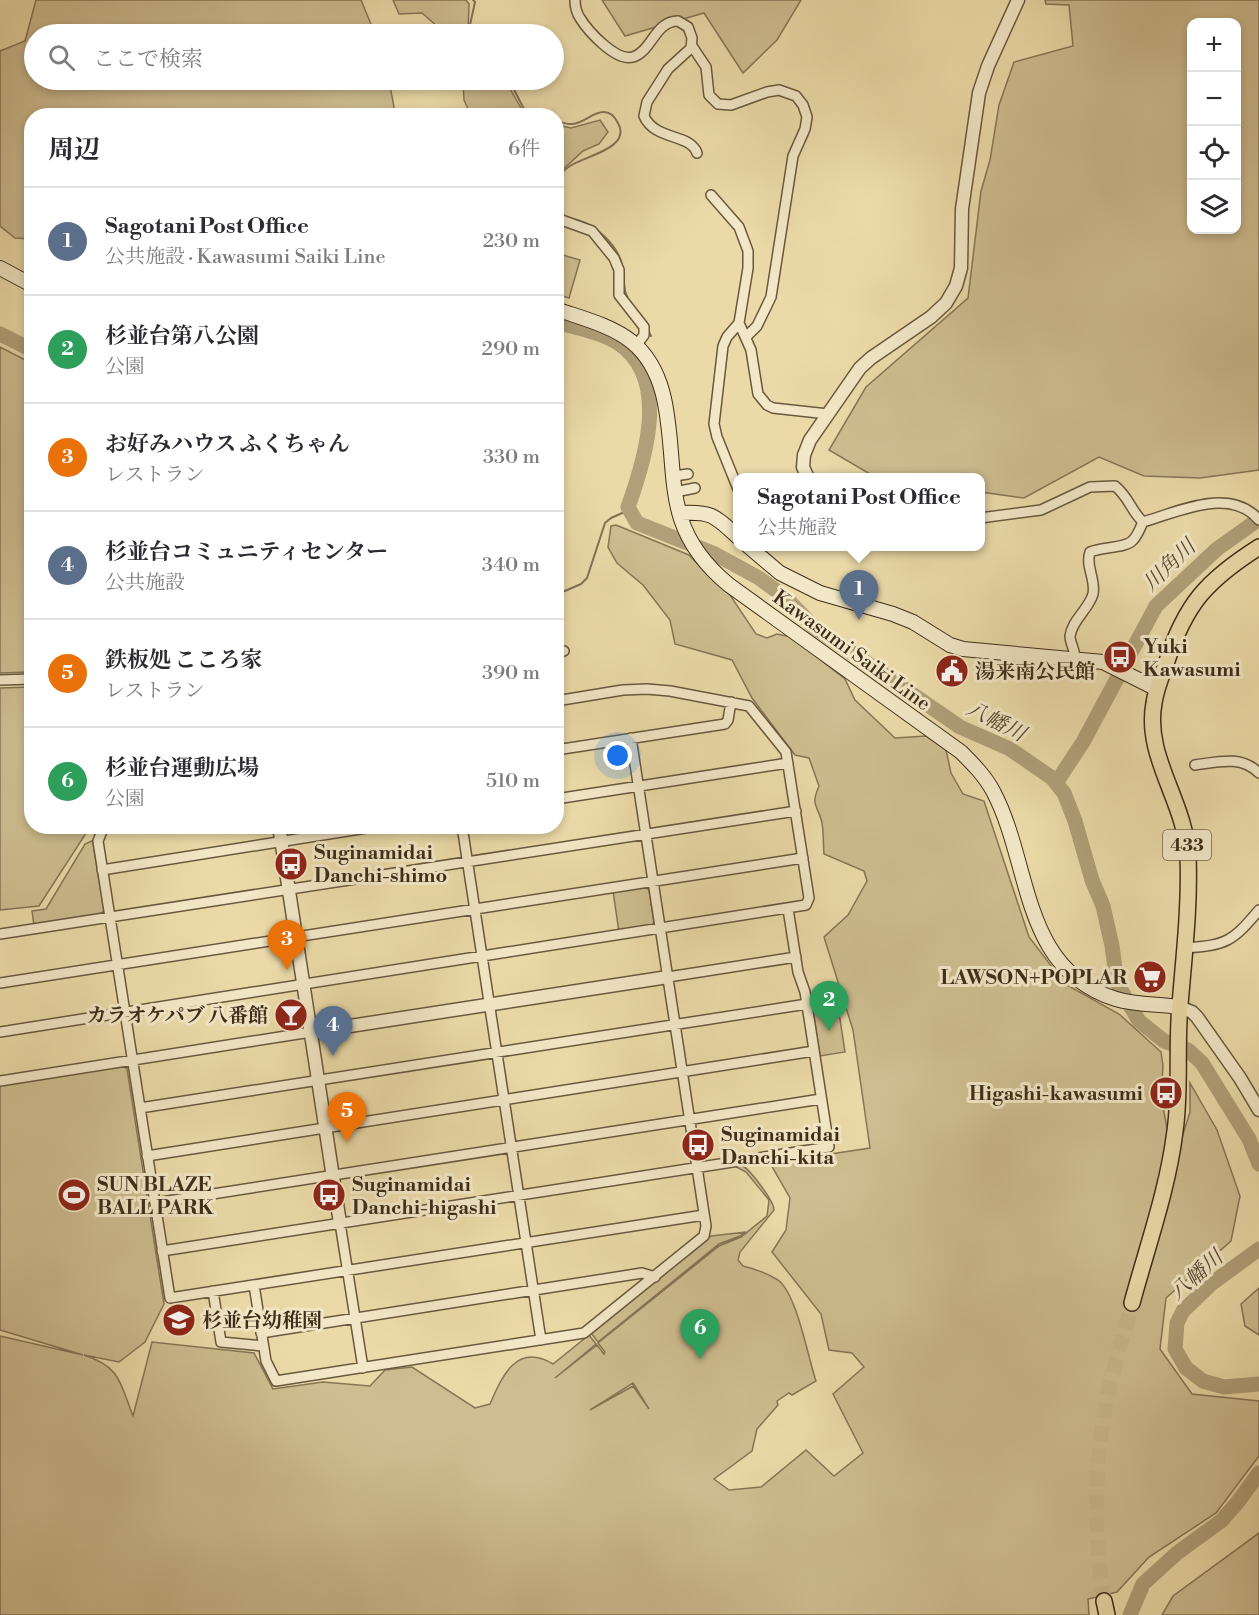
<!DOCTYPE html>
<html lang="ja">
<meta charset="utf-8">
<style>
:root{--surface:#fff;--page:#f2f2f3;--text:#2b2b33;--muted:#7c7c81;--line:#e1e1e2;--accent:#b45309}
body{margin:0;font-family:"Libre Bodoni","Noto Serif JP",serif;background:var(--page);color:var(--text)}
.controls{position:absolute;right:18px;top:18px;display:grid;overflow:hidden;border-radius:12px;box-shadow:0 3px 9px #0003}
.controls button{width:54px;height:54px;display:grid;place-items:center;padding:0;border:0;border-bottom:2px solid var(--line);background:var(--surface);color:var(--text);font:30px sans-serif}
.you{position:absolute;left:618px;top:756px;width:21px;height:21px;margin:-15px;border:4px solid #fff;border-radius:50%;background:#1a73e8;box-shadow:0 0 0 9px #1a73e833}
.badge{display:grid;place-items:center;width:39px;height:39px;border-radius:50%;background:var(--accent);color:#fff;font-size:20px;font-weight:700}
.pin{position:absolute;translate:-50% -50px;filter:drop-shadow(0 2px 3px #0008)}
.pin::after{content:'';position:absolute;top:32px;width:21px;height:18px;background:inherit;clip-path:polygon(0 0,100% 0,50% 100%)}
.popup{position:absolute;left:733px;top:473px;width:252px;height:78px;box-sizing:border-box;display:grid;place-content:center;border-radius:12px;background:var(--surface);filter:drop-shadow(0 2px 4px #0005);font-size:20px;white-space:nowrap;color:var(--muted)}
.popup b{font-size:22px;color:var(--text)}
.popup::after{content:'';position:absolute;left:50%;top:100%;margin-left:-12px;border:12px solid transparent;border-top-color:var(--surface)}
.list{margin:0;padding:0;list-style:none}
h2{display:flex;justify-content:space-between;align-items:center;height:78px;margin:0;padding:0 24px;font-size:26px}
h2 small{font-size:20px;font-weight:400;color:var(--muted)}
.list li{display:grid;grid-template-columns:39px 1fr auto;gap:18px;align-items:center;box-sizing:border-box;height:108px;padding:0 24px;border-top:2px solid var(--line)}
.list b{display:block;font-size:22px;white-space:nowrap}
.list p{margin:0;font-size:20px;white-space:nowrap;color:var(--muted)}
.list em{font-size:20px;font-style:normal;color:var(--muted)}
.icon{flex:none;width:33px;height:33px;fill:none;stroke:currentColor;stroke-width:2;stroke-linecap:round;stroke-linejoin:round}
.map{position:relative;flex:none;width:1259px;height:1615px;overflow:hidden}
.search{position:absolute;background:var(--surface);box-shadow:0 3px 9px #0003;left:24px;top:24px;width:540px;height:66px;display:flex;align-items:center;gap:15px;box-sizing:border-box;padding:0 21px;border-radius:33px;color:var(--muted);font-size:22px}
.panel{position:absolute;background:var(--surface);box-shadow:0 3px 9px #0003;left:24px;top:108px;width:540px;height:726px;border-radius:24px}
.map>svg:first-child{display:block}
.green{fill:#cebd90;stroke:#867556;stroke-width:1.5;fill-rule:evenodd}
.lines{fill:none;stroke-linecap:round;stroke-linejoin:round}
.stream{stroke:#827153;stroke-width:2}
.river{stroke:#b09f78;stroke-width:15}
.trunk-tunnel{stroke:#c8b78c;stroke-width:15;stroke-dasharray:15 8;stroke-linecap:butt}
.minor-casing{stroke:#69583e;stroke-width:12}
.tertiary-casing{stroke:#69583e;stroke-width:15}
.secondary-casing{stroke:#3e2d1b;stroke-width:16}
.trunk-casing{stroke:#3e2d1b;stroke-width:18}
.minor{stroke:#f2e7c6;stroke-width:9}
.tertiary{stroke:#f2e7c6;stroke-width:12}
.secondary{stroke:#f2e7c6;stroke-width:14}
.trunk{stroke:#ebdaa8;stroke-width:15}
.labels{text-anchor:middle;stroke-width:6;stroke-linejoin:round;paint-order:stroke}
.shield{fill:#f2e7c6;stroke:#74654e;stroke-width:1.5}
.shield-label{font-size:18px;font-weight:bold;fill:#3e2d1b}
.poi-label{font-size:20px;font-weight:bold;fill:#3e2d1b;stroke:#f2e7c6;text-anchor:start}
.street-label{font-size:20px;fill:#3e2d1b;stroke:#f2e7c6}
.water-label{font-size:21px;font-style:italic;fill:#5a4a32;stroke:#f2e7c6}
</style>
<div class="map">
<svg width="1259" height="1615" viewBox="0 0 1259 1615">
<rect width="100%" height="100%" fill="#ebdaa8"/>
<filter id="stains"><feTurbulence type="fractalNoise" baseFrequency=".00333" numOctaves="4"/><feColorMatrix values="0 0 0 0 .2 0 0 0 0 .09 0 0 0 0 .02 0 0 0 .5 -.17"/></filter>
<radialGradient id="worn" r=".72"><stop offset=".6" stop-color="#630" stop-opacity="0"/><stop offset="1" stop-color="#630" stop-opacity=".3"/></radialGradient>
<path class="green" d="M36 0H361L375 34H34V80H389L394 107 390 116H32L31 239 15 238 0 226V51L25 41Z
M393 0H466L469 4 468 34H446L422 13 399 14Z
M602 0H801L777 40 743 73 704 13 625 36Z
M1045 0H1259V470L1200 478 1144 476 1099 457 1024 498 981 492 980 478 875 477 829 450 866 387 968 298 981 191 990 160 999 105 1014 62 1073 46 1069 5 1046 4ZM1192 22H1236V230H1192Z
M463 80H505L525 115H471L464 100Z
M600 120 608 132 599 144 583 151 557 175V125L571 128Z
M556 253 580 260 569 298 557 294Z
M0 347 31 363V672L0 673Z
M616 525 689 555 707 574 728 592 756 634 767 638 777 634 791 637 845 679 855 700 895 738 926 736 946 750 951 773 963 794 984 801 1029 937 1065 984 1119 1014 1161 1052 1163 1066 1161 1097 1169 1138 1180 1144 1190 1112V1083L1217 1130 1240 1196 1231 1241 1166 1298 1160 1349 1192 1394 1259 1401V1456L1216 1513 1149 1557 1117 1592 1088 1599 1089 1615H0V1336L83 1355 0 1330V1085L123 1066 127 1069 164 1304 145 1342 119 1362 84 1355C121 1367 120 1383 133 1416L152 1342 254 1353 273 1389 323 1382 370 1386 385 1370 412 1367 475 1408 490 1404C502 1376 517 1342 553 1364L589 1335 596 1344 555 1378 597 1345 604 1354 605 1352 598 1343 719 1246 741 1237 767 1216 769 1200 746 1172 733 1165C737 1165 740 1164 743 1166 751 1171 774 1201 774 1210L740 1252 738 1260 743 1266C755 1269 767 1273 778 1280 797 1294 808 1358 816 1381L792 1395 789 1393 777 1401 778 1405 757 1429 752 1451 714 1479 729 1490 761 1487 806 1450 834 1476 863 1453 833 1394 864 1367 852 1353 829 1350 821 1314 772 1252 786 1230 790 1198 770 1163 870 1148 853 1030 824 937 848 915 867 881 864 871 824 854C823 845 824 827 821 819 816 803 811 805 819 786L809 758 795 755 752 698 732 660 675 644 670 620 643 585 617 563 608 547 611 526ZM633 1383 649 1409 633 1386 590 1410Z
M31 687 32 826 90 827 39 906 0 910V688Z
M94 840 93 843 104 910 100 916 34 926 32 911 46 909 85 844Z
M644 886 649 890 654 922 650 927 619 932 613 891Z
M838 1006 845 1052 820 1056 813 1011Z
M746 1232 740 1236 719 1244 598 1342 591 1333 711 1236Z
M1259 1288V1335L1245 1326 1241 1304Z
M1259 1533V1615H1162L1173 1596Z"/>
<g class="lines">
<path class="stream" d="M468 34 475 2 473 0
M509 80 524 109 529 116
M556 121C561 122 566 124 570 124 583 125 591 112 604 112 611 112 615 117 618 123 632 148 585 156 570 166 565 169 561 174 556 178
M567 218C592 220 619 244 623 269
M623 275 625 291 629 301
M647 328 651 336
M558 594 581 584 587 578 605 523 611 518 629 510"/>
<path class="river" d="M556 322C577 328 600 332 618 343 671 378 645 460 628 507L637 523 715 554 759 578 785 597 813 626 960 727 1010 749 1052 778 1064 793 1075 821 1092 880 1103 906 1112 946 1117 983 1139 1021 1164 1041 1188 1050 1202 1063 1249 1139 1259 1164
M0 334 32 350
M1056 783 1083 742 1156 606 1217 549 1259 519
M1259 1249 1211 1284 1183 1311 1177 1323 1175 1349 1186 1368 1203 1381 1224 1387 1259 1384
M1130 1615 1143 1584 1177 1553 1221 1521 1237 1503 1259 1473"/>
<path class="trunk-tunnel" d="M1104 1601C1094 1539 1094 1477 1104 1414 1110 1377 1123 1340 1132 1303"/>
<defs>
<path id="minor" d="M575 0C575 6 576 12 580 18 588 31 616 62 633 57 652 51 655 21 678 21L688 27 692 38 691 48 668 69 647 102 644 116C655 141 690 133 697 153
M692 46 706 67 709 95 718 104 731 105 767 92 779 90 796 96 803 105 807 117 805 129 793 156 771 297 757 326 746 337
M711 195 739 227 748 251V268L739 323 751 350 758 394 767 405 773 408 828 414
M556 218 592 231 614 258 619 270V295L644 327V335L636 346
M674 476 688 474
M738 489 717 437 714 424 723 346 727 337 739 323
M675 492 695 488
M980 518 1041 510 1090 487 1115 486C1129 497 1131 511 1143 522 1178 512 1230 486 1259 520
M556 653 564 651
M1075 658C1075 650 1070 643 1070 636 1072 620 1089 609 1093 594 1096 579 1085 566 1090 552 1101 547 1127 548 1133 540 1138 535 1140 528 1143 522
M0 680 32 679
M556 750 725 724 728 720 731 702
M1195 765C1218 762 1241 755 1259 773
M556 799 788 763
M104 826 98 841 170 1298 704 1215
M462 826 541 1340
M102 870 379 826
M0 934 796 811
M1185 948C1227 945 1232 942 1259 910
M668 977 796 957
M0 983 803 858
M0 1032 806 905 809 898 786 752 749 706 670 691 647 689 623 690 556 701
M0 1081 311 1032
M140 1108 807 1004
M147 1156 814 1051
M155 1203 821 1099
M340 1223 363 1368
M162 1251 829 1147 805 992 798 972 788 909
M254 1285 266 1361 276 1381 584 1333 704 1236 706 1226 631 738
M213 1291 221 1342 263 1346
M261 1333 642 1273 655 1277"/>
<path id="tertiary" d="M808 478 803 467 804 455 810 440 860 368 871 358 931 317 946 303 956 286 961 268 962 209 979 93 988 66 1018 0
M279 826 340 1223
M1179 1007 1192 1012 1197 1017 1240 1078 1259 1110
M311 1032 668 977"/>
<path id="secondary" d="M0 268 32 285
M556 309C581 318 611 325 632 342 682 383 663 464 681 519 690 546 707 567 729 585L961 752C973 764 985 776 993 791 1032 864 1020 969 1116 999 1136 1005 1158 1004 1179 1007
M680 513C712 511 715 516 738 537
M748 546 780 573 820 593 893 614 913 622 950 645 963 649 1103 662 1157 689"/>
<path id="trunk" d="M1132 1303C1147 1247 1168 1189 1175 1131 1181 1090 1176 1047 1180 1005 1184 955 1190 906 1188 856 1185 800 1144 757 1154 703 1156 689 1161 677 1166 664 1185 604 1207 580 1259 547
M1104 1601 1107 1615"/>
</defs>
<use href="#minor" class="minor-casing"/>
<use href="#tertiary" class="tertiary-casing"/>
<use href="#secondary" class="secondary-casing"/>
<use href="#trunk" class="trunk-casing"/>
<use href="#minor" class="minor"/>
<use href="#tertiary" class="tertiary"/>
<use href="#secondary" class="secondary"/>
<use href="#trunk" class="trunk"/>
</g>
<defs>
<symbol id="bus-disc" viewBox="-11 -11 22 22"><circle r="9.5" fill="#8f2418" stroke="#f2e7c6"/><path d="M-5-6H5V4H4V6H2V4H-2V6H-4V4H-5ZM-3.5-4V0h7V-4ZM-3.5 1.2v1.5H-2V1.2ZM2 1.2v1.5H3.5V1.2Z" fill="#fff"/></symbol>
<symbol id="civic-disc" viewBox="-11 -11 22 22"><circle r="9.5" fill="#8f2418" stroke="#f2e7c6"/><path d="M-.6-6.5H3V-4.5H.6V-3L4-1V1h2V6H-6V1h2V-1L-.6-3ZM-1.2 2.5V6h2.4V2.5Z" fill="#fff"/></symbol>
<symbol id="supermarket-disc" viewBox="-11 -11 22 22"><circle r="9.5" fill="#8f2418" stroke="#f2e7c6"/><path d="M-6-5.5h2.5l.6 2H6L4.5 2H-2.5L-4.4-4H-6ZM-1.5 3.2a1.3 1.3 0 1 0 .1 0ZM3 3.2a1.3 1.3 0 1 0 .1 0Z" fill="#fff"/></symbol>
<symbol id="bar-disc" viewBox="-11 -11 22 22"><circle r="9.5" fill="#8f2418" stroke="#f2e7c6"/><path d="M-6-5H6L.8 .8V4.5H3.5V6h-7V4.5H-.8V.8Z" fill="#fff"/></symbol>
<symbol id="stadium-disc" viewBox="-11 -11 22 22"><circle r="9.5" fill="#8f2418" stroke="#f2e7c6"/><path d="M0-5a6.5 5 0 1 0 0 10a6.5 5 0 1 0 0-10ZM-3.5-1.8h7v3.6h-7Z" fill="#fff"/></symbol>
<symbol id="school-disc" viewBox="-11 -11 22 22"><circle r="9.5" fill="#8f2418" stroke="#f2e7c6"/><path d="M0-5L7-2L0 1L-7-2ZM-4 1L0 2.5L4 1V4Q0 6-4 4Z" fill="#fff"/></symbol>
</defs>
<g fill-rule="evenodd">
<use href="#bus-disc" x="1101" y="638" width="38" height="38"/>
<use href="#civic-disc" x="933" y="652" width="38" height="38"/>
<use href="#bus-disc" x="272" y="845" width="38" height="38"/>
<use href="#supermarket-disc" x="1131" y="958" width="38" height="38"/>
<use href="#bar-disc" x="272" y="996" width="38" height="38"/>
<use href="#bus-disc" x="1147" y="1074" width="38" height="38"/>
<use href="#bus-disc" x="679" y="1126" width="38" height="38"/>
<use href="#stadium-disc" x="55" y="1176" width="38" height="38"/>
<use href="#bus-disc" x="310" y="1176" width="38" height="38"/>
<use href="#school-disc" x="160" y="1301" width="38" height="38"/>
</g>
<g class="labels">
<rect class="shield" x="1163" y="830" width="48" height="30" rx="4.5"/>
<g class="shield-label">
<text x="1187" y="851">433</text>
</g>
<g class="poi-label">
<text x="1143" y="653">Yuki<tspan x="1143" dy="23">Kawasumi</tspan></text>
<text x="975" y="678">湯来南公民館</text>
<text x="314" y="859">Suginamidai<tspan x="314" dy="23">Danchi-shimo</tspan></text>
<text x="1127" y="984" text-anchor="end">LAWSON+POPLAR</text>
<text x="268" y="1022" text-anchor="end">カラオケパブ 八番館</text>
<text x="1143" y="1100" text-anchor="end">Higashi-kawasumi</text>
<text x="721" y="1141">Suginamidai<tspan x="721" dy="23">Danchi-kita</tspan></text>
<text x="97" y="1191">SUN BLAZE<tspan x="97" dy="23">BALL PARK</tspan></text>
<text x="352" y="1191">Suginamidai<tspan x="352" dy="23">Danchi-higashi</tspan></text>
<text x="202" y="1327">杉並台幼稚園</text>
</g>
<g class="street-label">
<text transform="translate(852 650) rotate(36)" y="7">Kawasumi Saiki Line</text>
</g>
<g class="water-label">
<text transform="translate(1169 565) rotate(-44)" y="7">川角川</text>
<text transform="translate(996 721) rotate(27)" y="7">八幡川</text>
<text transform="translate(1196 1275) rotate(-42)" y="7">八幡川</text>
</g>
</g>
<rect width="100%" height="100%" filter="url(#stains)"/>
<rect width="100%" height="100%" fill="url(#worn)"/>
</svg>
<div class="controls">
<button>+</button>
<button>−</button>
<button><svg class="icon" aria-label="locate" viewBox="0 0 24 24"><circle cx="12" cy="12" r="6"/><path d="M12 2v4M12 18v4M2 12h4M18 12h4"/></svg></button>
<button><svg class="icon" aria-label="layers" viewBox="0 0 24 24"><path d="M12 4l9 5-9 5-9-5zM3 14l9 5 9-5"/></svg></button>
</div>
<div class="you"></div>
<div class="pin badge" style="left:859px;top:620px;background:#5c6f8a">1</div>
<div class="popup"><b>Sagotani Post Office</b>公共施設</div>
<div class="pin badge" style="left:829px;top:1031px;background:#2e9e5b">2</div>
<div class="pin badge" style="left:287px;top:970px;background:#e8710a">3</div>
<div class="pin badge" style="left:333px;top:1056px;background:#5c6f8a">4</div>
<div class="pin badge" style="left:347px;top:1142px;background:#e8710a">5</div>
<div class="pin badge" style="left:700px;top:1359px;background:#2e9e5b">6</div>
<div class="search"><svg class="icon" aria-label="search" viewBox="0 0 24 24"><circle cx="10" cy="10" r="6"/><path d="M15 15l6 6"/></svg>ここで検索</div>
<section class="panel">
<h2>周辺<small>6件</small></h2>
<ul class="list">
<li><span class="badge" style="background:#5c6f8a">1</span><div><b>Sagotani Post Office</b><p>公共施設 · Kawasumi Saiki Line</p></div><em>230 m</em></li>
<li><span class="badge" style="background:#2e9e5b">2</span><div><b>杉並台第八公園</b><p>公園</p></div><em>290 m</em></li>
<li><span class="badge" style="background:#e8710a">3</span><div><b>お好みハウス ふくちゃん</b><p>レストラン</p></div><em>330 m</em></li>
<li><span class="badge" style="background:#5c6f8a">4</span><div><b>杉並台コミュニティセンター</b><p>公共施設</p></div><em>340 m</em></li>
<li><span class="badge" style="background:#e8710a">5</span><div><b>鉄板処 こころ家</b><p>レストラン</p></div><em>390 m</em></li>
<li><span class="badge" style="background:#2e9e5b">6</span><div><b>杉並台運動広場</b><p>公園</p></div><em>510 m</em></li>
</ul>
</section>
</div>
